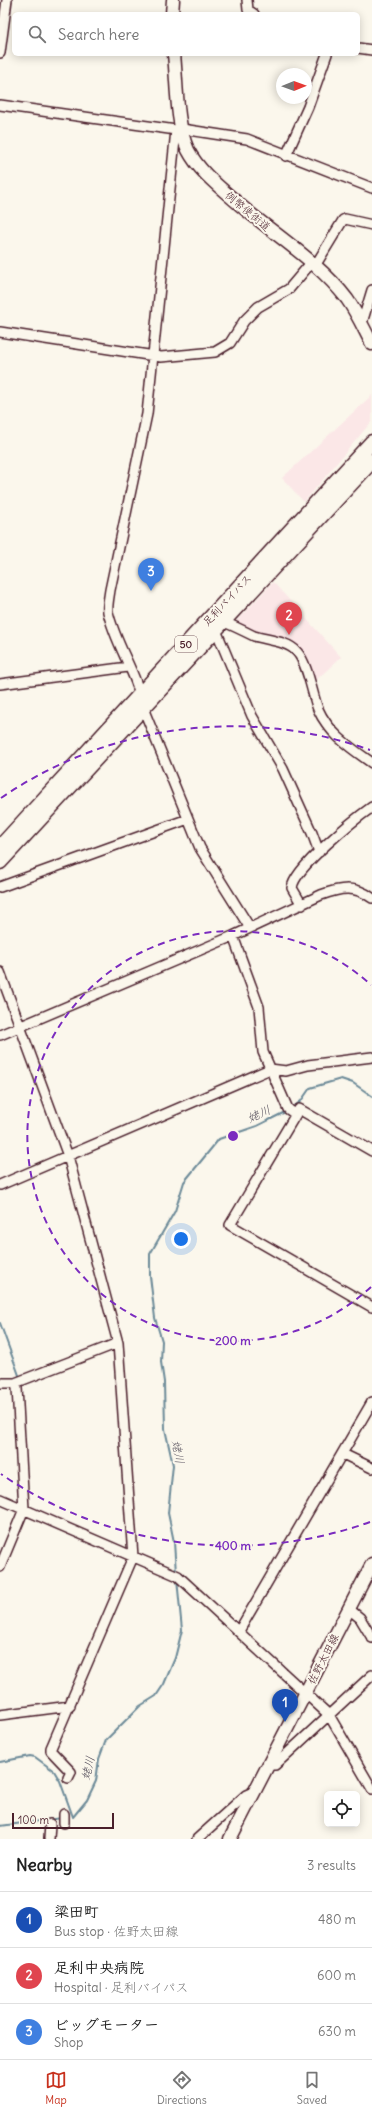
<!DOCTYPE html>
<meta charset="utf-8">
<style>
:root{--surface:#fff;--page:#f2f2f2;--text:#222;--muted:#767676;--line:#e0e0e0;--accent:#c8321e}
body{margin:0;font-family:Delius,"Klee One",sans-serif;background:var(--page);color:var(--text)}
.controls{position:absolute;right:12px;bottom:12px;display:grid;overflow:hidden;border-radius:6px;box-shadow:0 2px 10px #0003}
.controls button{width:36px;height:36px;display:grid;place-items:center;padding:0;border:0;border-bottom:1px solid var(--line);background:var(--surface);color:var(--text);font:20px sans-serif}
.compass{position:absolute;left:276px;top:68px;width:36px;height:36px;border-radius:50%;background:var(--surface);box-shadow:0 2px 10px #0003;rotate:89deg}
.scale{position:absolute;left:12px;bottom:10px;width:102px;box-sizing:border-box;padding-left:4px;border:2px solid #4a1f2b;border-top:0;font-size:11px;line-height:14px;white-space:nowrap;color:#4a1f2b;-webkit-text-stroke:3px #fbf7ec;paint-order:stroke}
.you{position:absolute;left:181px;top:1239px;width:14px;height:14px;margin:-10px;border:3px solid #fff;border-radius:50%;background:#1a73e8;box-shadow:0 0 0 6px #1a73e833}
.badge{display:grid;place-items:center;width:26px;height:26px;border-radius:50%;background:var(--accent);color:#fff;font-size:13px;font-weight:700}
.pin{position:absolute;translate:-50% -33px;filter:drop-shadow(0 1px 2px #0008)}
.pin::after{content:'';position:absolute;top:21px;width:14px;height:12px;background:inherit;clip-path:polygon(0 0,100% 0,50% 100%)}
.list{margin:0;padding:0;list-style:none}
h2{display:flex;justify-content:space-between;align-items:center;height:52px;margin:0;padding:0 16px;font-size:17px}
h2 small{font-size:13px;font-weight:400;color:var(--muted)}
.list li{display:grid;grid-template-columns:26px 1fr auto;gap:12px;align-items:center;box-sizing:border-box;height:56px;padding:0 16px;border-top:1px solid var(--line)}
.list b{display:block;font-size:15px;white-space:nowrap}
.list p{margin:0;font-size:13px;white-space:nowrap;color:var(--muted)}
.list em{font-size:13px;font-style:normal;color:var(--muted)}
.icon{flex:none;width:22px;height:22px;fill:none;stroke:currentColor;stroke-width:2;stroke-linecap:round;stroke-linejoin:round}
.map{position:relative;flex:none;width:372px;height:1839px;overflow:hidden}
.search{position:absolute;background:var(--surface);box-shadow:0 2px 10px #0003;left:12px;right:12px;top:12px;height:44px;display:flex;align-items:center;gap:10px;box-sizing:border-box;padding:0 14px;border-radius:6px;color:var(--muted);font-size:15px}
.sheet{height:220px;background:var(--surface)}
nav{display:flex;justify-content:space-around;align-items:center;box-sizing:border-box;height:56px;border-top:1px solid var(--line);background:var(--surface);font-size:11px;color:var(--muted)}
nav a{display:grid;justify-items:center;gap:2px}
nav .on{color:var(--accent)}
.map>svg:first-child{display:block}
.built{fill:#fbe7e7}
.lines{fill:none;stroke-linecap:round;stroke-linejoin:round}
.stream{stroke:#6c8a98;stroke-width:2}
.minor-casing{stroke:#4a1f2b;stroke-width:12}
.major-casing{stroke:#4a1f2b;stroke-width:15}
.highway-casing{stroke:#4a1f2b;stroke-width:17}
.minor{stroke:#fbf7ec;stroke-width:9}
.major{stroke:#fbf7ec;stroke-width:12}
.highway{stroke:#fbf7ec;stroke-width:14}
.ring{fill:none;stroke:#7b2cbf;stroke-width:2;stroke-dasharray:7 5}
.labels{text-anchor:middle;stroke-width:4;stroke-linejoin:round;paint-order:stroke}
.shield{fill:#fbf7ec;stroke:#7f6065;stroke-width:1}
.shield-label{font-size:10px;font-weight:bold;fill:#4a1f2b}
.street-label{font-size:11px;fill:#4a1f2b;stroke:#fbf7ec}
.water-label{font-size:12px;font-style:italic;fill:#5b5561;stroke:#fbf7ec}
.centre{fill:#7b2cbf;stroke:#fbf7ec;stroke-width:2}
.ring-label{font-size:12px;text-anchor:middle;font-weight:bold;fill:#7b2cbf;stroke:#fbf7ec;stroke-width:4;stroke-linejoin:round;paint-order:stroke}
</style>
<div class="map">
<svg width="372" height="1839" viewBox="0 0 372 1839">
<rect width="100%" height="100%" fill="#fbf7ec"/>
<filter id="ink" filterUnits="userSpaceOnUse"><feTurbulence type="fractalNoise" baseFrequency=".025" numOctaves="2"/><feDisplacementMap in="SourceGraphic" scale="8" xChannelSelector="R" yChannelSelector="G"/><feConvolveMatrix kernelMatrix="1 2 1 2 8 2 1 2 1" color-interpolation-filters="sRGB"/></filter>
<g filter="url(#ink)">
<path class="built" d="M372 395V421L304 502 282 478Z
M273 582 341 657 312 684 292 649 233 625Z"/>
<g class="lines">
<path class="stream" d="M292 1108 301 1101 310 1088 341 1079 353 1083 372 1096
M0 1323 20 1378
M176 1573 174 1542 168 1513 173 1465 165 1429 164 1382 161 1362 162 1341 155 1318 150 1276V1254L175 1211 184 1182 219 1139 257 1126 287 1111
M0 1762 30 1756 35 1757 54 1771 60 1781 73 1817
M73 1817 87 1800 96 1781 99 1759 106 1740 140 1706 156 1696 164 1684 175 1658 182 1630 177 1579
M0 1826 62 1818"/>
<defs>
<path id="minor" d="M247 0 248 10 254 14
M358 48 372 50
M0 53 7 0
M0 105 176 130 182 129 247 139 372 188
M176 130 147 414 110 590C109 597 107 606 108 612 116 646 138 675 143 708L200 848 250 928
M286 156 308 107 327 54
M315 266 343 220 345 219 372 225
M362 323 372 290
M0 332 161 357 215 352 230 343 244 321 258 307 289 289 311 263
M224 622C234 626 244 631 254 636 267 640 288 641 297 652 308 664 312 694 318 709 329 734 351 748 372 763
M216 630 252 716 283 769 312 833 319 852
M0 684 128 667
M0 887 188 819
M302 905 292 888C294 868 355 819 372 807
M233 936 259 1007 263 1052 288 1109 295 1114
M0 972 68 1156 118 1343 133 1557 51 1748V1751L71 1772 68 1778
M0 1035 233 936 321 895C340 888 355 885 372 898
M372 1151 299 1109 230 1225 372 1307
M0 1185 270 1069 286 1071 308 1065 372 1057
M0 1383H15L118 1343
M343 1454 372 1468
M0 1499 178 1576 329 1715 372 1789
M0 1567 24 1509 17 1388 15 1383
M349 1609 360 1618 372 1638
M239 1631 372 1402
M0 1715 70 1706
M268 1765H275L372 1675
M64 1814V1823
M49 1839 50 1824
M197 1839 246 1795 255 1791"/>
<path id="major" d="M172 14 173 0
M174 54C177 83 176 124 188 150 200 173 221 188 240 205 275 235 319 262 347 299 357 313 364 329 372 344
M230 1839 372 1564"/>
<path id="highway" d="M0 847 372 442
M0 862 372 461"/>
</defs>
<use href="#minor" class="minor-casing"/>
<use href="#major" class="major-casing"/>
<use href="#highway" class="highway-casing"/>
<use href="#minor" class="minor"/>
<use href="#major" class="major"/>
<use href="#highway" class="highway"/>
</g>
</g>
<g class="ring">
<path d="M371 1287A205 205 0 1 1 371 985"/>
<path d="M370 1522A410 410 0 0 1 1 1474M1 798A410 410 0 0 1 370 750"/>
</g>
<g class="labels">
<rect class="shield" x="175" y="636" width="22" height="16" rx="3"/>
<g class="shield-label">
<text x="186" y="648">50</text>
</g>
<g class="street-label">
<text transform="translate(248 211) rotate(40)" y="4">例幣使街道</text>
<text transform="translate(227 600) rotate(-47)" y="4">足利バイパス</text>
<text transform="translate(323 1659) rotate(-63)" y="4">佐野太田線</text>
</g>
<g class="water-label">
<text transform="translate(259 1114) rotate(-25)" y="4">姥川</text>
<text transform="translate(178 1452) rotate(80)" y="4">姥川</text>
<text transform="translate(88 1768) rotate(-77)" y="4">姥川</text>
</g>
</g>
<circle cx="233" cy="1136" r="6" class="centre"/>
<g class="ring-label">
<text x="233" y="1345">200 m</text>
<text x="233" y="1550">400 m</text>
</g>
</svg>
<div class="controls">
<button><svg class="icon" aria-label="locate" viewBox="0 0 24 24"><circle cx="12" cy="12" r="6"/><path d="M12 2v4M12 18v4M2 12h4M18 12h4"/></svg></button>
</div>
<svg class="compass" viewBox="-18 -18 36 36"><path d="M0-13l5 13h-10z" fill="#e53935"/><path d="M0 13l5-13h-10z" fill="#767676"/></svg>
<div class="scale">100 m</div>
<div class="you"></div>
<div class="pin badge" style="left:285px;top:1722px;background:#1a4fb4">1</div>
<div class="pin badge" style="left:289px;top:635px;background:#e0444e">2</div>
<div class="pin badge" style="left:151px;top:591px;background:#3f7fe0">3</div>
<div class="search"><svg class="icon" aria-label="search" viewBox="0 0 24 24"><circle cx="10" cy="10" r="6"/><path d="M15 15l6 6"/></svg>Search here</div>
</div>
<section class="sheet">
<h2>Nearby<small>3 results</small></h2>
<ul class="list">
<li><span class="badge" style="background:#1a4fb4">1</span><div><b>梁田町</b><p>Bus stop · 佐野太田線</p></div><em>480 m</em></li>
<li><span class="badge" style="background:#e0444e">2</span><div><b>足利中央病院</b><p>Hospital · 足利バイパス</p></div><em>600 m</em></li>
<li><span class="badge" style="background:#3f7fe0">3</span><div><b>ビッグモーター</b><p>Shop</p></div><em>630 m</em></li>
</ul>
</section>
<nav>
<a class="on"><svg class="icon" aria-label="map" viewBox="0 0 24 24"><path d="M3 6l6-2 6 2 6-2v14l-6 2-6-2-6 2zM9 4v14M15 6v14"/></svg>Map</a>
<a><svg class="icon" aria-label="directions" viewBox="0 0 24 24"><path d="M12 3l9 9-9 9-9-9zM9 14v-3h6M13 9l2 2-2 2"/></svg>Directions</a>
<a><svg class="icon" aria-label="saved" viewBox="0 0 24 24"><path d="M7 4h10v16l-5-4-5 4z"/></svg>Saved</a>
</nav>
